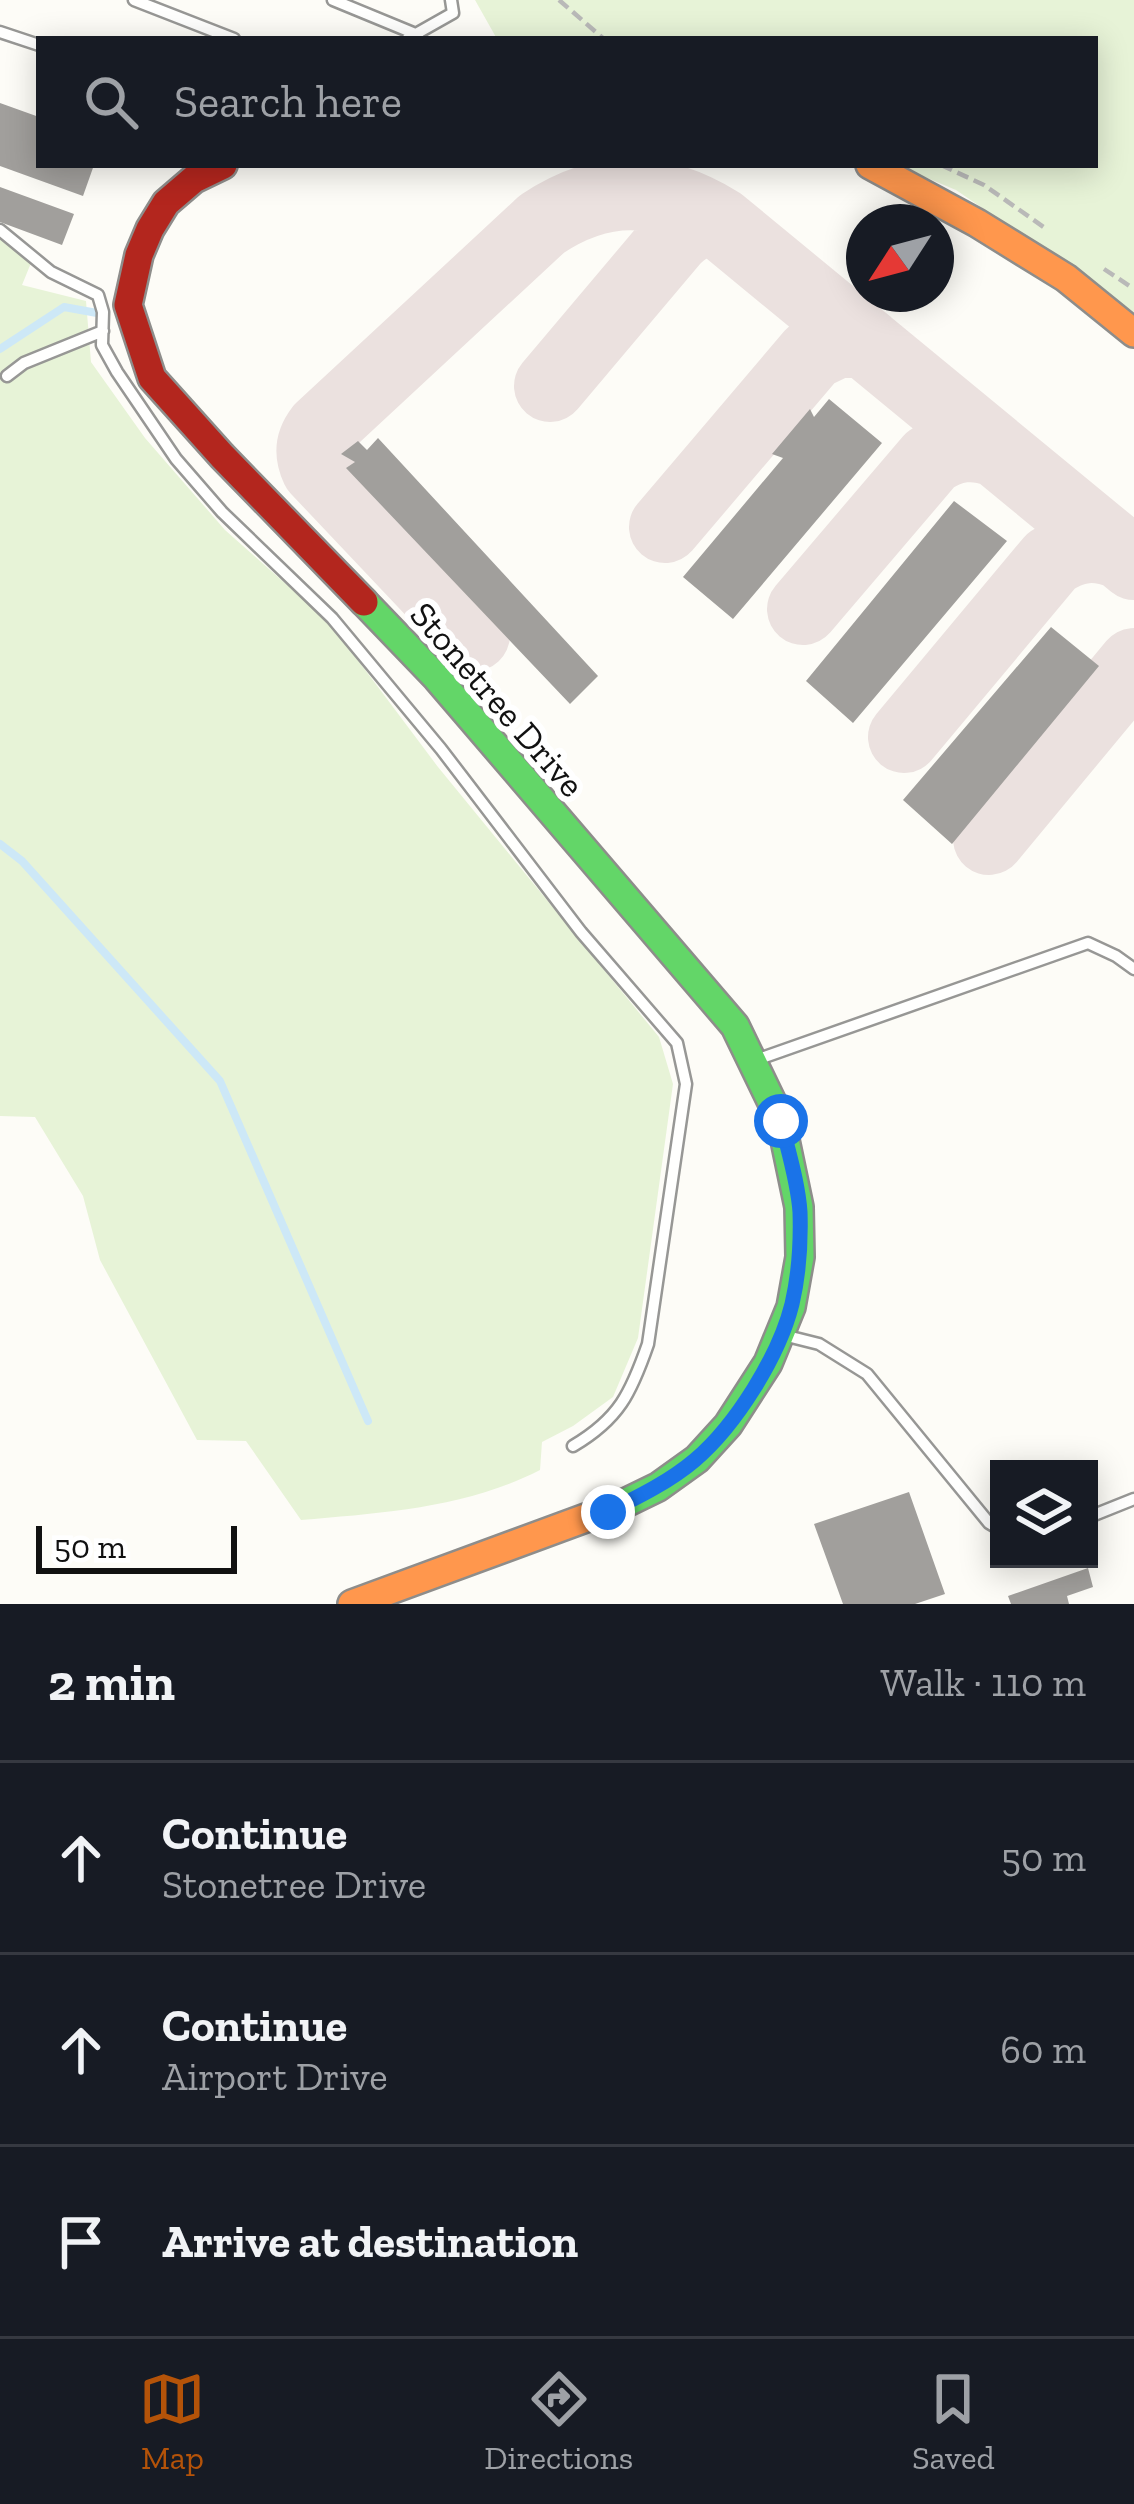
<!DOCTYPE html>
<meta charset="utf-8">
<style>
:root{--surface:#171b24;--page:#242831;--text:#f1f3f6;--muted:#9ea1a6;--line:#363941;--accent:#b45309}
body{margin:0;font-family:"Zilla Slab",serif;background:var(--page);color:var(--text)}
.controls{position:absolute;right:36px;bottom:36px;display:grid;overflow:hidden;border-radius:0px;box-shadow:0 6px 30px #0003}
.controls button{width:108px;height:108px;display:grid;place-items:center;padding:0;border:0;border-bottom:3px solid var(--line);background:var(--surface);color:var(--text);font:60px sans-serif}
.compass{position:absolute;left:846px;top:204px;width:108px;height:108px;border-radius:50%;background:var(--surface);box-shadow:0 6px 30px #0003;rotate:234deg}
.scale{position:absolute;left:36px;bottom:30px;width:201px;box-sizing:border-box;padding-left:12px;border:6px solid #111;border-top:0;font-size:33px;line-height:42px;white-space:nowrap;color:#111;-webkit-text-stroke:9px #fff;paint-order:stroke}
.stop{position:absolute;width:36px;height:36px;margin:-27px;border:9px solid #1a73e8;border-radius:50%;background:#fff}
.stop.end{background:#1a73e8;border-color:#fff;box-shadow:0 3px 12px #0008}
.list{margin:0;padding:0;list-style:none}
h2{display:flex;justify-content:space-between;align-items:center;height:156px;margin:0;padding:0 48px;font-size:51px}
h2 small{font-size:39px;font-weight:400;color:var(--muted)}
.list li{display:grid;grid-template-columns:78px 1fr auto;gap:36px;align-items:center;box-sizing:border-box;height:192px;padding:0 48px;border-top:3px solid var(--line)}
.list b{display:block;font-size:45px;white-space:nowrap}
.list p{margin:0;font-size:39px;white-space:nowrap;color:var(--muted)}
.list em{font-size:39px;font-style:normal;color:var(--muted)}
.icon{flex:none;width:66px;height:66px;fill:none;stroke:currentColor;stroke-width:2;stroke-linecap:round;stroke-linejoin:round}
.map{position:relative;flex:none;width:1134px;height:1604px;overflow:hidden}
.search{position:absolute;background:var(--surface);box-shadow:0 6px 30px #0003;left:36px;right:36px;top:36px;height:132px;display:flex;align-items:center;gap:30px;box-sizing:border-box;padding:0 42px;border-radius:0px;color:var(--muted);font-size:45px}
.sheet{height:732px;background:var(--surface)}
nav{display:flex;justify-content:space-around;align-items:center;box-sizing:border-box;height:168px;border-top:3px solid var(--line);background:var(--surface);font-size:33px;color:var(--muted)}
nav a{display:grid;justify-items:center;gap:6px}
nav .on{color:var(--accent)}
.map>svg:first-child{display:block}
.green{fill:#e7f3d7}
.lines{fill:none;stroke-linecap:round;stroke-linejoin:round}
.stream{stroke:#cde8f7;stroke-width:8}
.taxiway{stroke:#ebe1df;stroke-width:72}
.building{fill:#a19f9c}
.lane-casing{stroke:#979795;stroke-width:15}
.fast-casing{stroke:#8e8d8b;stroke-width:32}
.slow-casing{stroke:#8e8d8b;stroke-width:32}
.jam-casing{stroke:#8e8d8b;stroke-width:32}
.path{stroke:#b9b9b8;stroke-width:4.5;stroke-dasharray:12 6;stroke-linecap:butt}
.lane{stroke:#fffffe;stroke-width:10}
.fast{stroke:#63d668;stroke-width:27}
.slow{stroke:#ff974d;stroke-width:27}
.jam{stroke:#b3261e;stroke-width:27}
.route{stroke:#1a73e8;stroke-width:15}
.labels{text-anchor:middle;stroke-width:12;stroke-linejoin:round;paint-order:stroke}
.street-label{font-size:36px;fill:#111;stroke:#fff}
</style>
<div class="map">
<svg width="1134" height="1604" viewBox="0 0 1134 1604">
<rect width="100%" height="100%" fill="#fdfcf7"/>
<path class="green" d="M475 0H1134V312L956 190 896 165H1095V39H497Z
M0 239 31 263 22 285 86 301 91 362 145 438 225 530 330 623 438 767 659 1037 673 1084 638 1338 613 1397 573 1426 542 1442 540 1470C466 1508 382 1513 301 1520L246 1441 197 1440 100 1260 83 1196 35 1117 0 1116Z"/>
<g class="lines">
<path class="stream" d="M0 349 64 307 97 313
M0 844 22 861 220 1081 368 1421"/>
<path class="taxiway" d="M550 386 674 239C688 225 700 220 720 223
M665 527 812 354 837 342H865
M803 609 930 460C952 445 973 442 998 452
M474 635 317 469C310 454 311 442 321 429L542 224C602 184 659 185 720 223L1134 564
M904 737 1051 561C1075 545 1096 543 1122 554
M989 839 1134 664"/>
</g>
<path class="building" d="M0 103 39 117V165H94L83 196 0 166Z
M0 187 74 214 62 245 0 222Z
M829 399 882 443 733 619 683 577 783 458 772 454 810 409 814 417Z
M378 438 598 676 570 704 346 468 355 462 341 454 358 441 367 450Z
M954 501 1007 541 853 723 806 681Z
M1051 627 1099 666 952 844 903 800Z
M909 1492 945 1594 915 1604H843L814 1524Z
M1088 1568 1093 1587 1067 1596 1069 1604H1011L1008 1596Z"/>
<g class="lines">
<defs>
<path id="lane" d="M134 0 234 39
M333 0 418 35
M0 32 39 45
M407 39 453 13 451 0
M0 230 51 272 98 295 103 312 102 345 117 372 176 459 222 512 332 618 441 749 581 932 677 1043 686 1084 648 1344C631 1393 619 1419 573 1446
M7 376 24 363 103 331
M756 1060 1088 943 1116 956 1134 969
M783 1335 819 1344 867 1374 989 1523 999 1529
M1089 1517 1134 1499"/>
<path id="fast" d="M364 602 437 678 735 1026 781 1121 799 1207 800 1257 791 1307 768 1363 728 1425 697 1459 658 1487 621 1505"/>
<path id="slow" d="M870 165 977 223 1066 278 1134 333
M352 1604 621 1505"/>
<path id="jam" d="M223 165 194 179 166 203 150 229 139 255 128 305 152 378 222 456 364 602"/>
</defs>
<use href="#lane" class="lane-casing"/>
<use href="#fast" class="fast-casing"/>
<use href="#slow" class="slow-casing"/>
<use href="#jam" class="jam-casing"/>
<path class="path" d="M559 0 604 39
M941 165 984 185 1045 228
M1104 269 1134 289"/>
<use href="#lane" class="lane"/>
<use href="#fast" class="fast"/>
<use href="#slow" class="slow"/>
<use href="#jam" class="jam"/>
</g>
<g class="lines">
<path class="route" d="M608 1512C638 1497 669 1482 695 1460 736 1425 779 1356 792 1304 799 1274 801 1243 800 1212 798 1182 788 1151 781 1121"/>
</g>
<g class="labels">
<g class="street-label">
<text transform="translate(498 699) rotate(49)" y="13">Stonetree Drive</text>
</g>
</g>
</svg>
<div class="controls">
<button><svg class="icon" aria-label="layers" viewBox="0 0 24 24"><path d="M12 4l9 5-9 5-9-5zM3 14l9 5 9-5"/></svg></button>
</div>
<svg class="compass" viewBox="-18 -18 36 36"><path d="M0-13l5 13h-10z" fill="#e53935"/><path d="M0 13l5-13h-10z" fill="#9ea1a6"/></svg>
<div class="scale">50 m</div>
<div class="stop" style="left:781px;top:1121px"></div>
<div class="stop end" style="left:608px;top:1512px"></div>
<div class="search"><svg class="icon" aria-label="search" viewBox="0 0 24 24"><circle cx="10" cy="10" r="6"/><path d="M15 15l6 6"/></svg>Search here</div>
</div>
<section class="sheet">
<h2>2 min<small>Walk · 110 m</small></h2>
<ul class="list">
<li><svg class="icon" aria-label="ahead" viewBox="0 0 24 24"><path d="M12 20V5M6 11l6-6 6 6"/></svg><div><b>Continue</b><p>Stonetree Drive</p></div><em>50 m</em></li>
<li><svg class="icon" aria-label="ahead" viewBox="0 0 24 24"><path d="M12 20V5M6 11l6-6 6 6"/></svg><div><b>Continue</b><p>Airport Drive</p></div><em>60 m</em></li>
<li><svg class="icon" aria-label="arrive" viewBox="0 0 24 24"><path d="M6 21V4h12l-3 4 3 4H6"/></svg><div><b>Arrive at destination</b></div></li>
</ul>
</section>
<nav>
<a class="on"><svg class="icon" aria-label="map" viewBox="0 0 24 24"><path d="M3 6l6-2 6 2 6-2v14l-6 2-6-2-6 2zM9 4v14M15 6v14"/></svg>Map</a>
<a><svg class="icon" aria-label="directions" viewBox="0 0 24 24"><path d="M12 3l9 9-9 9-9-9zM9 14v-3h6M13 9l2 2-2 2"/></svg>Directions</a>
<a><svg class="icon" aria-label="saved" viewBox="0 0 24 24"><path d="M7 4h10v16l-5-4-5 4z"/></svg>Saved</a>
</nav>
